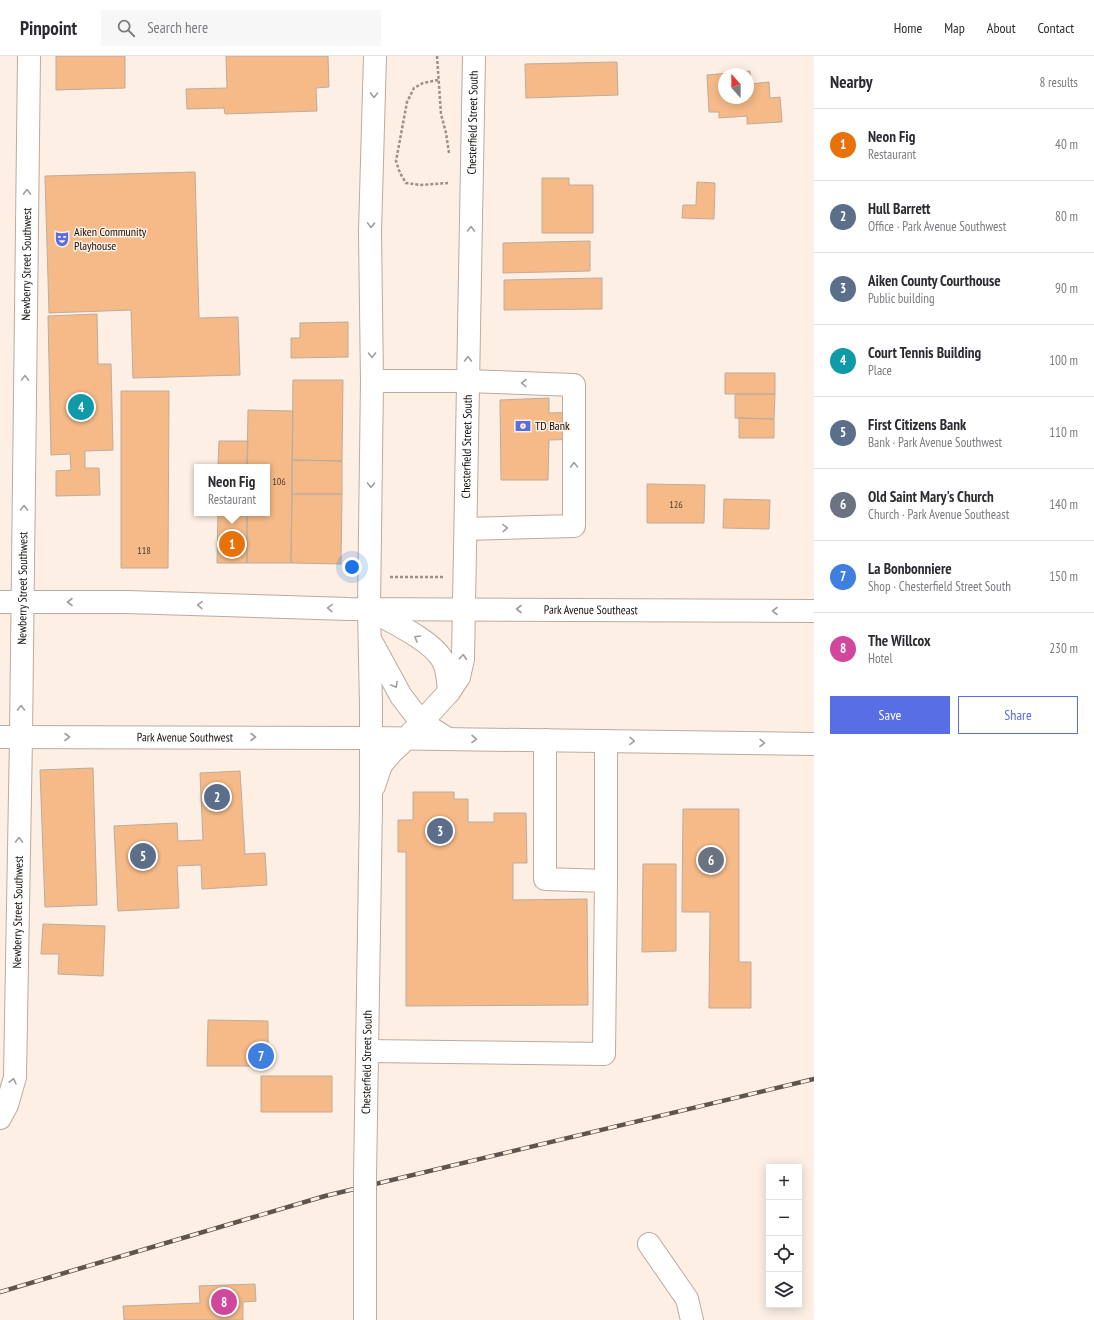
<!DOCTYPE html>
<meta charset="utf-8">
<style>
:root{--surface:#fff;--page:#f7f7f7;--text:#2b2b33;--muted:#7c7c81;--line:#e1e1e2;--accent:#576ee4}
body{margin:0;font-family:"PT Sans Narrow",sans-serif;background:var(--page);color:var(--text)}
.controls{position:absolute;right:12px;bottom:12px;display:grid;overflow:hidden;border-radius:0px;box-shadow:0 2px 10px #0003}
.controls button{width:36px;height:36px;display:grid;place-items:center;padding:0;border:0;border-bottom:1px solid var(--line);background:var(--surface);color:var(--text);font:20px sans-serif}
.compass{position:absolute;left:718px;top:12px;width:36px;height:36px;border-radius:50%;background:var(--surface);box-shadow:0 2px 10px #0003;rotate:339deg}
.you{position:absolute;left:352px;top:511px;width:14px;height:14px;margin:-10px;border:3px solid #fff;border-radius:50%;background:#1a73e8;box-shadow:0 0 0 6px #1a73e833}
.badge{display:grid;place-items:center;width:26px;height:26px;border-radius:50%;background:var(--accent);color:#fff;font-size:13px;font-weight:700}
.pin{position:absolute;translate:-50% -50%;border:2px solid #fff;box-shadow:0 1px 4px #0006}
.popup{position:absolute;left:194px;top:408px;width:76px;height:52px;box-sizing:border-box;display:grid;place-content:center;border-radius:0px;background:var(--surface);filter:drop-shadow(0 1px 3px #0005);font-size:13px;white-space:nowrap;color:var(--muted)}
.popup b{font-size:15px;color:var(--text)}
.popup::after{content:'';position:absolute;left:50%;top:100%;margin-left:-8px;border:8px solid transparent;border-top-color:var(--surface)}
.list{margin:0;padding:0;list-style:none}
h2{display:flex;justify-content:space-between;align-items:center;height:52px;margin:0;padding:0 16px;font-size:17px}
h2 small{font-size:13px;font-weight:400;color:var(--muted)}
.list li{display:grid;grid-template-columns:26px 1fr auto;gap:12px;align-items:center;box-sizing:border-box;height:72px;padding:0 16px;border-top:1px solid var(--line)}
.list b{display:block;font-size:15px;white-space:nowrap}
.list p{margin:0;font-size:13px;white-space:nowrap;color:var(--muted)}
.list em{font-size:13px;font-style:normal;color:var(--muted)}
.actions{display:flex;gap:8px;padding:12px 16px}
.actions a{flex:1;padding:9px 0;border:1px solid var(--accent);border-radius:0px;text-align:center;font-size:14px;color:var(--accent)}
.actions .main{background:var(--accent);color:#fff}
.icon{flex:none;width:22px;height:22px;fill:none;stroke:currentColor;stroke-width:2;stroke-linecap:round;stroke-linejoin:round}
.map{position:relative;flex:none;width:814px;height:1264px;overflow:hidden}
header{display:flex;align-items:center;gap:24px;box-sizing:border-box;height:56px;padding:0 20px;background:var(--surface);border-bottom:1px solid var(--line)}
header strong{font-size:19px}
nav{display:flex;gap:22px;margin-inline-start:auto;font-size:14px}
.search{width:280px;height:36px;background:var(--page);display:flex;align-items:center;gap:10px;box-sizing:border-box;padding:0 14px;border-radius:0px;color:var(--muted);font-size:15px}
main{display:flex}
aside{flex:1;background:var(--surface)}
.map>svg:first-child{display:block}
.building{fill:#f5ba87;stroke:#bdac9e;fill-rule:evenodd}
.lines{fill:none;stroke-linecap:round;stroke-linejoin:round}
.minor-casing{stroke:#bcab9d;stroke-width:24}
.major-casing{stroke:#bcab9d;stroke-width:24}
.path{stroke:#9b9188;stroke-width:2.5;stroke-dasharray:3 2;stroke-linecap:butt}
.minor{stroke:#fff;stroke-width:22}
.major{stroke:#fff;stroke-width:22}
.rail-casing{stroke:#5d554e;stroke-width:4.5}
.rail{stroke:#fdefe3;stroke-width:3;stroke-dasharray:9;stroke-linecap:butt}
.major-bridge-casing{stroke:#bcab9d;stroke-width:24;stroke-linecap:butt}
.major-bridge{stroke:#fff;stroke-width:22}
.oneway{stroke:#a19f9d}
.labels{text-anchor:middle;stroke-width:3;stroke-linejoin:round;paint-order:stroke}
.number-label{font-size:10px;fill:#4c3a29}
.street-label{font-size:12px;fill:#140f0a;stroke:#fdefe3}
.poi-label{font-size:12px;fill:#140f0a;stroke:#fdefe3;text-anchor:start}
</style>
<header>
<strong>Pinpoint</strong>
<div class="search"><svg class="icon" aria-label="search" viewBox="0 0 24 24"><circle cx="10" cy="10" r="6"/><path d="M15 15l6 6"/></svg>Search here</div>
<nav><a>Home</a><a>Map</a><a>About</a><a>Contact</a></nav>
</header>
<main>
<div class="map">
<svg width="814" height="1264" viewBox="0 0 814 1264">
<rect width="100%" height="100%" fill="#fdefe3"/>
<path class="building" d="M56 0H125V32L56 34Z
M226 0H328L329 31 316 32 317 55 225 58 224 52 187 53 186 33 227 32Z
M617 6 618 39 526 42 525 8Z
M750 15 751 28 769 26 770 42 780 41 782 66 747 68V60L719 62V56H709L707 19ZM724 18H748V42H724Z
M195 116 199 262 238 261 240 319 133 322 131 254 49 257 45 120Z
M542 122H569V129H593V177H542Z
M697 126 715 127 714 163 682 162 683 149H696Z
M590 185V215L503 217V187Z
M602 222V253L504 254V224Z
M97 258 98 308H111L113 394 85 395V412H99L100 439 56 440V415L71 414 70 398 51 399 48 260Z
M348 266V301L291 302V282H300V267Z
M725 317H775V338H725Z
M293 324H343L342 405 292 404Z
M121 335H169L168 512H121Z
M735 338H775L774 363 735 362Z
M549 342V357L583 356 584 383 549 384 548 424H501L500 344Z
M248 354 293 355 291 507H247V457H267V411H247Z
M739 362 774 363V382H739Z
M219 385H248L247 411H218Z
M292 404 342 405V438H292Z
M647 428 705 429 704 467H647Z
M292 438H342L341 508 291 507Z
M724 443 770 444 769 473 723 472Z
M218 457H247V507H217Z
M93 712 97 849 45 851 40 714Z
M240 715 245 798 265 797 267 829 202 833 201 809 177 810 179 852 118 855 114 770 177 767 178 785 203 784 200 717Z
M413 736H454V743H468V766H494V757H526L527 807H513V844L587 843 588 949 406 950V796H398V764H413Z
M683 753H739V906H751V952H709L710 856H682Z
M643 808H676V895L642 896Z
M43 868 105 870 103 920 58 918 59 898H41Z
M208 964 268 965V1010H207Z
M261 1020H332V1056H261Z
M255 1228 256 1245 243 1246V1264H124L123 1250 200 1247 199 1230Z"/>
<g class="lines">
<defs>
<g id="minor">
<path d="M466 473 574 470V329L467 325"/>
<path id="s1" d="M0 546H126L348 553 814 555"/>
<path d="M371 682 814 688"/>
<path d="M606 825V685"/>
<path d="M367 995 604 998 606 825 545 823V684"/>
<path id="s2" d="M0 1062 7 1049 15 1021 21 681 29 0"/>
<path d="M649 1188 687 1243 692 1264"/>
</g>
<g id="major">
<path d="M372 325H467"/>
<path d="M369 553C389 565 430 583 442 603 448 613 448 625 449 636"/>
<path d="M371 585 401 640 421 666 448 683"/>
<path id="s3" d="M0 681 371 682"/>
<path id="s4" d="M374 730 381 709 392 696 407 682 449 636 459 621 463 603 474 0"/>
<path id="s5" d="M365 1121 371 749V649L369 553 372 325 370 176 375 0"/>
<path d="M365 1264V1199"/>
</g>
</defs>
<use href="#minor" class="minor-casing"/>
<use href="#major" class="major-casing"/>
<path class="path" d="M437 0 441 58 446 77 449 97
M438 24 423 27 414 32 407 46 396 105 400 117 406 127 420 129 448 127
M390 521H443"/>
<use href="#minor" class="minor"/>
<use href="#major" class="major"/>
<defs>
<path id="rail" d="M0 1236 325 1140 814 1023"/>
</defs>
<use href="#rail" class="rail-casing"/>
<use href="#rail" class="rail"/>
<defs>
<path id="major-bridge" d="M365 1199V1121"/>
</defs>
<use href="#major-bridge" class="major-bridge-casing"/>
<use href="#major-bridge" class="major-bridge"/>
</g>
<defs><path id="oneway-chevron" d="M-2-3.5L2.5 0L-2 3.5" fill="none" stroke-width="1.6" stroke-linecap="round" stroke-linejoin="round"/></defs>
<g class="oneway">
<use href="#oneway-chevron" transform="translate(374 39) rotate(91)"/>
<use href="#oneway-chevron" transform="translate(27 136) rotate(-89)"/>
<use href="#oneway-chevron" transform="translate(371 169) rotate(92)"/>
<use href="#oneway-chevron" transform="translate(471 173) rotate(-89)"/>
<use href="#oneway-chevron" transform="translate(372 299) rotate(89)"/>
<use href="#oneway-chevron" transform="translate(468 303) rotate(-89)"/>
<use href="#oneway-chevron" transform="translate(25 322) rotate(-89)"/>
<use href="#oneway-chevron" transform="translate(524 327) rotate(-178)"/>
<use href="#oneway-chevron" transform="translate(574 409) rotate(-90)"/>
<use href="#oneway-chevron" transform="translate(371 429) rotate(91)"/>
<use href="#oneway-chevron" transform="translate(24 452) rotate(-89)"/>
<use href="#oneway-chevron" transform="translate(505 472) rotate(-2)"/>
<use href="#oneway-chevron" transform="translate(70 546) rotate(180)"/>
<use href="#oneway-chevron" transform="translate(200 549) rotate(-178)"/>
<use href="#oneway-chevron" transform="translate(330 552) rotate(-178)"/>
<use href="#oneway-chevron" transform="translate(519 553) rotate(-180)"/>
<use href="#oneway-chevron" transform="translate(775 555) rotate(-180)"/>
<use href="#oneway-chevron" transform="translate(417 582) rotate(-150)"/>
<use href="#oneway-chevron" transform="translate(463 601) rotate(-85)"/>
<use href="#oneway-chevron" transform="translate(395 629) rotate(61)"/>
<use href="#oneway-chevron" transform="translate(21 652) rotate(-90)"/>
<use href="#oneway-chevron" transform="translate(67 681)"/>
<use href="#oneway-chevron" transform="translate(253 681)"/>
<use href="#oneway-chevron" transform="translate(474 683) rotate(1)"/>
<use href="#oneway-chevron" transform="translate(632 685) rotate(1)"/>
<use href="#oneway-chevron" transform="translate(762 687) rotate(1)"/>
<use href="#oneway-chevron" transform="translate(19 784) rotate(-89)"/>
<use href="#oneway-chevron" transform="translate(13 1025) rotate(-76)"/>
</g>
<defs>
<symbol id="theatre-bare" viewBox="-9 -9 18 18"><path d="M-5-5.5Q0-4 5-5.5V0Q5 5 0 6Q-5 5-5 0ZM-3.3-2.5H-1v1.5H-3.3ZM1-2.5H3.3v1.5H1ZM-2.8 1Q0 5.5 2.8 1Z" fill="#576ee4" stroke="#fdefe3" stroke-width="2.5" paint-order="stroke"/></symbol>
<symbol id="bank-bare" viewBox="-9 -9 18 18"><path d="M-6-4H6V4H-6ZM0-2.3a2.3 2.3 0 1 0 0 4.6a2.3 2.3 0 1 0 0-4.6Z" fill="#576ee4" stroke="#fdefe3" stroke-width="2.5" paint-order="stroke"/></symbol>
</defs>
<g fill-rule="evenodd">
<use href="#theatre-bare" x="51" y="172" width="22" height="22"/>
<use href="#bank-bare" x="512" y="359" width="22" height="22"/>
</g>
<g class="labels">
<g class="number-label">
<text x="279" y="429">106</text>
<text x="676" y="452">126</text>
<text x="144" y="498">118</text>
</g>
<g class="street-label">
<text dy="4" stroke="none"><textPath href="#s4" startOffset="695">Chesterfield Street South</textPath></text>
<text dy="4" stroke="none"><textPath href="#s2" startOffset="857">Newberry Street Southwest</textPath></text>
<text dy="4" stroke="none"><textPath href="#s4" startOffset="371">Chesterfield Street South</textPath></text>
<text dy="4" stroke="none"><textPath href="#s2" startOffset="533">Newberry Street Southwest</textPath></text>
<text dy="4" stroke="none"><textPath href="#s1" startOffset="591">Park Avenue Southeast</textPath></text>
<text dy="4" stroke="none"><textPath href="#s3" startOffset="185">Park Avenue Southwest</textPath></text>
<text dy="4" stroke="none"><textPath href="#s2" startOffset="209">Newberry Street Southwest</textPath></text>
<text dy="4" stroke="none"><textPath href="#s5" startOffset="115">Chesterfield Street South</textPath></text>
</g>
<g class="poi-label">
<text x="74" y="180">Aiken Community<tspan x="74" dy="14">Playhouse</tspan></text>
<text x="535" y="374">TD Bank</text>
</g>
</g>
</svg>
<div class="controls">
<button>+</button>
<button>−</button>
<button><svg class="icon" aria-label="locate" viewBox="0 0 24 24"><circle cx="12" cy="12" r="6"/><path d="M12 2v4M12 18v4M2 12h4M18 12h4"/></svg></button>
<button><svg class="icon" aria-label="layers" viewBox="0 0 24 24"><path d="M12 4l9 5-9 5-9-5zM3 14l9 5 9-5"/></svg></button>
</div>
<svg class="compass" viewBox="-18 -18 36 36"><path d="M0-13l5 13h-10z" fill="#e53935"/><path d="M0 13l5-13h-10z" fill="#7c7c81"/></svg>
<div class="you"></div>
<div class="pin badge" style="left:232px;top:488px;background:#e8710a">1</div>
<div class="popup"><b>Neon Fig</b>Restaurant</div>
<div class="pin badge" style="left:217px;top:741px;background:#5c6f8a">2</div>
<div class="pin badge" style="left:440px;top:775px;background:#5c6f8a">3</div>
<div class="pin badge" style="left:81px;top:351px;background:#0f9aa8">4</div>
<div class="pin badge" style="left:143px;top:800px;background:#5c6f8a">5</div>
<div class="pin badge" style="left:711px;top:804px;background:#6b7280">6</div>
<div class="pin badge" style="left:261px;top:1000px;background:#3f7fe0">7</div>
<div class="pin badge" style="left:224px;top:1246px;background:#d1479c">8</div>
</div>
<aside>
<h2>Nearby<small>8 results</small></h2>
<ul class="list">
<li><span class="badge" style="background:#e8710a">1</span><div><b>Neon Fig</b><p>Restaurant</p></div><em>40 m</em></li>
<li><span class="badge" style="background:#5c6f8a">2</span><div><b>Hull Barrett</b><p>Office · Park Avenue Southwest</p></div><em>80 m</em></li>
<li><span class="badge" style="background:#5c6f8a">3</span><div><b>Aiken County Courthouse</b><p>Public building</p></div><em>90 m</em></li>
<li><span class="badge" style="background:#0f9aa8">4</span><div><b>Court Tennis Building</b><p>Place</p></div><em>100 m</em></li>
<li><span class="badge" style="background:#5c6f8a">5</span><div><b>First Citizens Bank</b><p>Bank · Park Avenue Southwest</p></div><em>110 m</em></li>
<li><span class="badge" style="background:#6b7280">6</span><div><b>Old Saint Mary's Church</b><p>Church · Park Avenue Southeast</p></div><em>140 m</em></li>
<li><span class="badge" style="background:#3f7fe0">7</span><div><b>La Bonbonniere</b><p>Shop · Chesterfield Street South</p></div><em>150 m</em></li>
<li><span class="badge" style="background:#d1479c">8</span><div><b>The Willcox</b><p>Hotel</p></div><em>230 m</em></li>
</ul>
<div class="actions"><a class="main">Save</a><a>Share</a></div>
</aside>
</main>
